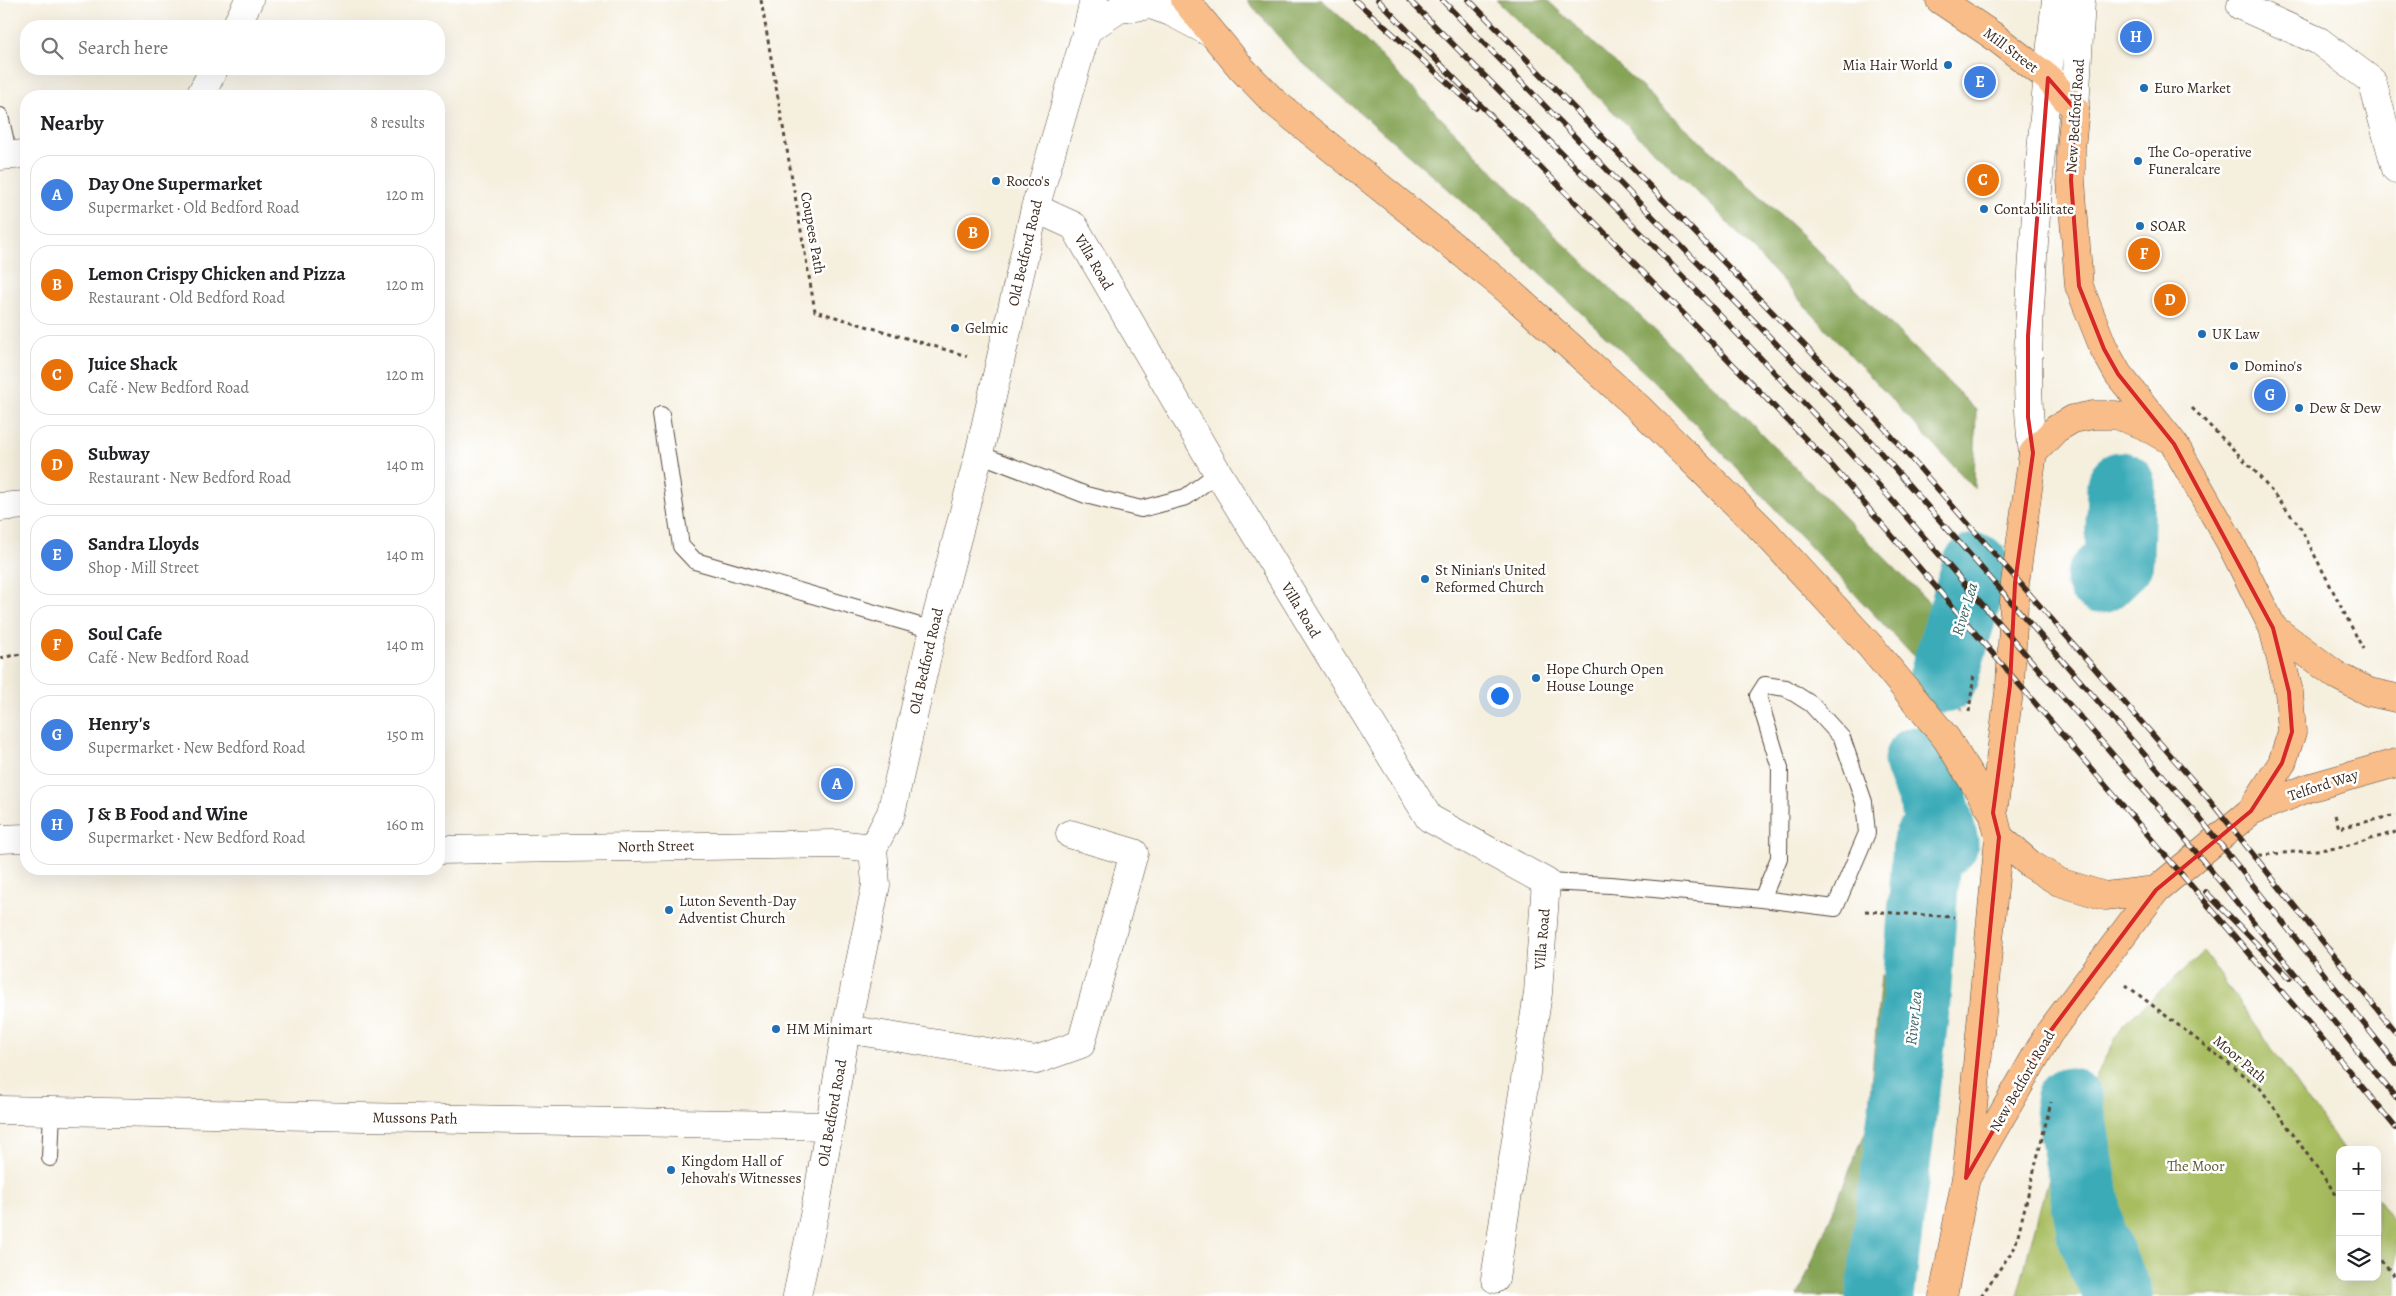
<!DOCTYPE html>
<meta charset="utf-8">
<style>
:root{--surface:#fff;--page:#f6f6f6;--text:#202124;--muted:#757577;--line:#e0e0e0;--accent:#0b8043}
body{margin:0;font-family:Alegreya,serif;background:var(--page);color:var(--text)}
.controls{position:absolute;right:15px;bottom:15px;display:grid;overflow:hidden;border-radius:10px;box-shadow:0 5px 20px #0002}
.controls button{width:45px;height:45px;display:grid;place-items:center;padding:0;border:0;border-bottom:1px solid var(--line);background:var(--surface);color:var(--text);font:25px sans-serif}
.you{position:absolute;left:1499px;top:695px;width:18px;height:18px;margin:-12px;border:4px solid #fff;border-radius:50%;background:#1a73e8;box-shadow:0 0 0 8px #1a73e833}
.badge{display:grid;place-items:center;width:32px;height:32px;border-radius:50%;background:var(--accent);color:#fff;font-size:16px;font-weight:700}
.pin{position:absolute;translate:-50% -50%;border:2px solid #fff;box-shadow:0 1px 5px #0006}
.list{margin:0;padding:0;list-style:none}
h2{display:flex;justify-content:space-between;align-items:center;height:65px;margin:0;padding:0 20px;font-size:21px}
h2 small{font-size:16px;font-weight:400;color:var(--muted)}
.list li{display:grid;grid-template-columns:32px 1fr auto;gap:15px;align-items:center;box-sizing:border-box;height:80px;margin:0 10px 10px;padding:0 10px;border:1px solid var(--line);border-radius:20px}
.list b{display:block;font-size:19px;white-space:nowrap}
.list p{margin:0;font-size:16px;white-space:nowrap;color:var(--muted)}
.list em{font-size:16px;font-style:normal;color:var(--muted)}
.icon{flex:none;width:28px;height:28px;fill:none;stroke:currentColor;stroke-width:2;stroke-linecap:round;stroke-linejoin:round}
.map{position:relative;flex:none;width:2396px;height:1296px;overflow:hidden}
.search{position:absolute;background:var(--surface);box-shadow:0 5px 20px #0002;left:20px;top:20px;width:425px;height:55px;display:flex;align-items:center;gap:12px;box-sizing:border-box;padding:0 18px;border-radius:20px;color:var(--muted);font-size:19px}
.panel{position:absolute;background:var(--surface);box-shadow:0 5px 20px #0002;left:20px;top:90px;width:425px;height:785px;border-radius:20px}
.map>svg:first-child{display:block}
.green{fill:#a8bd61;stroke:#727440}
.forest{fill:#86a457;stroke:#60673a}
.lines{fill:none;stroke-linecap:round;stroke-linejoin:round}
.river{stroke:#3babb8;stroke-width:69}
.service-casing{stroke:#57483b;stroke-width:18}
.minor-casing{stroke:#57483b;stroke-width:29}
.trunk-casing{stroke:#57483b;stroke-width:29}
.path{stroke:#57483b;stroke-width:3;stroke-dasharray:4 4;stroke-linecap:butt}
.service{stroke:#fff;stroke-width:16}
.minor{stroke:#fff;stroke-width:28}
.trunk{stroke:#f8bd89;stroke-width:28}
.rail-casing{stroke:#3b2a1e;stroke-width:5.5}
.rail{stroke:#fff;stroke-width:4;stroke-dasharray:11;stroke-linecap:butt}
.marked{fill:none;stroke:#d62828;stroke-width:4;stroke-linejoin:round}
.poi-dot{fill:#1f6fb2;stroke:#fff;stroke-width:2}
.labels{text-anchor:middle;stroke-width:5;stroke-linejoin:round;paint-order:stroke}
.street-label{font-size:15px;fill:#3b2a1e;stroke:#fff}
.poi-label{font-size:15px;fill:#3b2a1e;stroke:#fff;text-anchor:start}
.park-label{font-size:15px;fill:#615d35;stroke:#fff}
.water-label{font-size:16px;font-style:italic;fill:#3b6463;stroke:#fff}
</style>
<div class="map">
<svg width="2396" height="1296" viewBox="0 0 2396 1296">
<rect width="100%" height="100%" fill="#fff"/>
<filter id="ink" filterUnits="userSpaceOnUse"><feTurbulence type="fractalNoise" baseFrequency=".02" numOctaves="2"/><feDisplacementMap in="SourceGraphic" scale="10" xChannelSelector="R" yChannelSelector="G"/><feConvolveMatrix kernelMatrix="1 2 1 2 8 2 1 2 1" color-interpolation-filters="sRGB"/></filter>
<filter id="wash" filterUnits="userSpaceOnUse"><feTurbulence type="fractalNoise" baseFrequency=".0096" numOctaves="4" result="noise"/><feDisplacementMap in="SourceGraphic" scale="20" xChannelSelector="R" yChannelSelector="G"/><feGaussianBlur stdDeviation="1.12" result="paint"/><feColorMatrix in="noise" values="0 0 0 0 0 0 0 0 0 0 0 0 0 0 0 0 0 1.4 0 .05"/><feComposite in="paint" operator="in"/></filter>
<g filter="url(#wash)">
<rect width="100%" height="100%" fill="#f5efde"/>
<path class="green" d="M2204 952 2343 1150H2340V1277H2377V1198L2396 1225V1296H2017L2053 1158 2123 1025Z"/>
<path class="forest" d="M1247 0H1322L1356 31 1559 239 1729 401 1966 640 1958 713 1916 659 1664 391 1461 200 1296 57Z
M1496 0H1547L1798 231 1976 410 1974 488 1716 210Z
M1904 974 1882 1217 1868 1296H1798L1867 1128 1881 976Z"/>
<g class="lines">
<path class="river" d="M2100 579 2119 561 2121 486
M1943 679 1976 568
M2069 1102 2092 1238 2119 1296
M1880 1296 1916 1001 1927 842 1944 843 1934 802 1918 761"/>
</g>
</g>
<g filter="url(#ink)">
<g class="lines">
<defs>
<path id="service" d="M0 116 9 155
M661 415 681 546 695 561 933 630
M979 454 1086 495 1141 509 1186 497 1218 473
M1546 882 1611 885 1762 899 1779 858 1780 768 1758 696 1765 685 1786 688 1811 704 1842 738 1864 802 1867 833 1835 908 1762 899
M50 1158 52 1111"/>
<path id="minor" d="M2241 6 2319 41 2372 81 2396 169
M236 26 249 0
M1087 30 1119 9 1151 5 1171 12 1209 32
M200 96 214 69
M2075 109 2081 0
M0 156 26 154
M1035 208 1074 226 1218 473 1429 818 1546 882 1538 993 1495 1279
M2033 453C2024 387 2029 323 2033 257 2039 171 2046 85 2056 0
M0 507 26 505
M0 839 26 838
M439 850 837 844 873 848
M846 1029 1036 1060 1081 1044 1134 853 1070 834
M0 1110 829 1126
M797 1296 815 1211 846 1029 876 885 873 848 891 813 933 630 979 454 1035 208 1087 30 1094 0"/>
<path id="trunk" d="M1185 0 1242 69 1274 102 1503 286 1640 409 1764 531 1871 647 1946 738 1993 813
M1940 0 1992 35 2048 78 2075 109 2071 148V180L2079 286 2104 349 2118 374 2174 444 2230 542 2273 628 2289 692 2292 732 2282 763 2251 811 2156 890 2049 1033 1966 1178 1943 1296
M2273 628 2336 675 2369 692 2396 698
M2251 811 2308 788 2396 763
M1999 837 2030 864 2059 882 2105 896 2156 890
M1967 1169 1999 837 1993 813 2010 685 2015 583 2033 453 2056 429 2073 419 2093 415H2116L2143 425 2164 437"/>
</defs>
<use href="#service" class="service-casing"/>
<use href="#minor" class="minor-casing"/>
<use href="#trunk" class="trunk-casing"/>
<path class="path" d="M761 0 815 311 967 356
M2192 408 2254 470 2299 525 2363 649
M0 658 26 653
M1969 712 1974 674
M2335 815 2339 828 2396 815
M2251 856 2338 848 2396 832
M1865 911 1954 917
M2126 985 2260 1088 2340 1200
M2377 1253 2396 1279
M1981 1296 2015 1247 2051 1102"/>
<use href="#service" class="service"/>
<use href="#minor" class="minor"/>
<use href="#trunk" class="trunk"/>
<defs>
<path id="rail" d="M1355 0 1476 108
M1378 0 1834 468 2331 1049 2396 1128
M1409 0 1651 243 1850 452 2174 825 2396 1098
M1442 0 1866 436 2193 810 2396 1064
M1469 0 1880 423 2208 798 2396 1033
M2206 892 2290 978"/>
</defs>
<use href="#rail" class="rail-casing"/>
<use href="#rail" class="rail"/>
</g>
</g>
<path class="marked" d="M2048 78 2075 109 2071 180 2079 286 2104 349 2118 374 2174 444 2273 628 2289 692 2292 732 2282 763 2251 811 2156 890 2049 1033 1966 1178 1999 837 1993 813 2010 685 2015 583 2033 453 2028 417V336Z"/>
<g class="poi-dot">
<circle cx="1948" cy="65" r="5"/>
<circle cx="2144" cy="88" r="5"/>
<circle cx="2138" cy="161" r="5"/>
<circle cx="996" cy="181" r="5"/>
<circle cx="1984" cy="209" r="5"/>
<circle cx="2140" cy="226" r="5"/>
<circle cx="955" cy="328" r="5"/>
<circle cx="2202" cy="334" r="5"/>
<circle cx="2234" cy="366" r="5"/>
<circle cx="2299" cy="408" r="5"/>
<circle cx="1425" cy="579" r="5"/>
<circle cx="1536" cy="678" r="5"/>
<circle cx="669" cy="910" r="5"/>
<circle cx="776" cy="1029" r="5"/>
<circle cx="671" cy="1170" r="5"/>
</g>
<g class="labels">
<g class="street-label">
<text transform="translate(2011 50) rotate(37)" y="5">Mill Street</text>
<text transform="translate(2075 116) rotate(-86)" y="5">New Bedford Road</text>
<text transform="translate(813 233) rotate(80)" y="5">Coupees Path</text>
<text transform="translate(1025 253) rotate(-77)" y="5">Old Bedford Road</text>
<text transform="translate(1094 262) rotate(60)" y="5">Villa Road</text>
<text transform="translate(1301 610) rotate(59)" y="5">Villa Road</text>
<text transform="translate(926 661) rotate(-77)" y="5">Old Bedford Road</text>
<text transform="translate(2323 785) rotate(-18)" y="5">Telford Way</text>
<text transform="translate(656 846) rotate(-1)" y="5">North Street</text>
<text transform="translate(1542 939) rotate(-85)" y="5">Villa Road</text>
<text transform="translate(2240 1059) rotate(40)" y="5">Moor Path</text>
<text transform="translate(2022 1081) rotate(-60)" y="5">New Bedford Road</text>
<text transform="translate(832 1113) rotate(-80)" y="5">Old Bedford Road</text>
<text transform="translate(415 1118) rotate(1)" y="5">Mussons Path</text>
</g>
<g class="poi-label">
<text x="1938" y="70" text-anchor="end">Mia Hair World</text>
<text x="2154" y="93">Euro Market</text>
<text x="2148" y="157">The Co-operative<tspan x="2148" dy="17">Funeralcare</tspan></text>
<text x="1006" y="186">Rocco's</text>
<text x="1994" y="214">Contabilitate</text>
<text x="2150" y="231">SOAR</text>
<text x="965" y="333">Gelmic</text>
<text x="2212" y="339">UK Law</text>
<text x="2244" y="371">Domino's</text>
<text x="2309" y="413">Dew &amp; Dew</text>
<text x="1435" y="575">St Ninian's United<tspan x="1435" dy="17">Reformed Church</tspan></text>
<text x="1546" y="674">Hope Church Open<tspan x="1546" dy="17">House Lounge</tspan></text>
<text x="679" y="906">Luton Seventh-Day<tspan x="679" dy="17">Adventist Church</tspan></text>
<text x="786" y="1034">HM Minimart</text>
<text x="681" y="1166">Kingdom Hall of<tspan x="681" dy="17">Jehovah's Witnesses</tspan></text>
</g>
<g class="park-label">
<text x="2196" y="1171">The Moor</text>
</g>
<g class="water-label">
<text transform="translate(1964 609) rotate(-73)" y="6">River Lea</text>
<text transform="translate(1913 1018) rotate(-84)" y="6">River Lea</text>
</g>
</g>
</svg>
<div class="controls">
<button>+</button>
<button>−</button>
<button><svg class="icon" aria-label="layers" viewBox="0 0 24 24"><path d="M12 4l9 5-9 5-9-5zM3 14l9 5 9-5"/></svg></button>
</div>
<div class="you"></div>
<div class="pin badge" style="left:837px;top:784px;background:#3f7fe0">A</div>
<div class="pin badge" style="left:973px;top:233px;background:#e8710a">B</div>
<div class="pin badge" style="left:1983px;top:180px;background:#e8710a">C</div>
<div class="pin badge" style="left:2170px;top:300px;background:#e8710a">D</div>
<div class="pin badge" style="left:1980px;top:82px;background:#3f7fe0">E</div>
<div class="pin badge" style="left:2144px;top:254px;background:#e8710a">F</div>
<div class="pin badge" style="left:2270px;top:395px;background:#3f7fe0">G</div>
<div class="pin badge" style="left:2136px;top:37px;background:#3f7fe0">H</div>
<div class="search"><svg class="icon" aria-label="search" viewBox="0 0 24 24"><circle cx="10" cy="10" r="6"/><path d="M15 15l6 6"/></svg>Search here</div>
<section class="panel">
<h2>Nearby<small>8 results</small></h2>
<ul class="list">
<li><span class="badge" style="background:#3f7fe0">A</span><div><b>Day One Supermarket</b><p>Supermarket · Old Bedford Road</p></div><em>120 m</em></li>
<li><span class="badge" style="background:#e8710a">B</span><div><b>Lemon Crispy Chicken and Pizza</b><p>Restaurant · Old Bedford Road</p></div><em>120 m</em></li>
<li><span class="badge" style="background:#e8710a">C</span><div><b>Juice Shack</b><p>Café · New Bedford Road</p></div><em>120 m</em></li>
<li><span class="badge" style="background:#e8710a">D</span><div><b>Subway</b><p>Restaurant · New Bedford Road</p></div><em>140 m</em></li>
<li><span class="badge" style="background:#3f7fe0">E</span><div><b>Sandra Lloyds</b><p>Shop · Mill Street</p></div><em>140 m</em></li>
<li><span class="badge" style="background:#e8710a">F</span><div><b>Soul Cafe</b><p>Café · New Bedford Road</p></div><em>140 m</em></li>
<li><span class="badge" style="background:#3f7fe0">G</span><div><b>Henry's</b><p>Supermarket · New Bedford Road</p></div><em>150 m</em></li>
<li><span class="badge" style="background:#3f7fe0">H</span><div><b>J &amp; B Food and Wine</b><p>Supermarket · New Bedford Road</p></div><em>160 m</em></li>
</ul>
</section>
</div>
